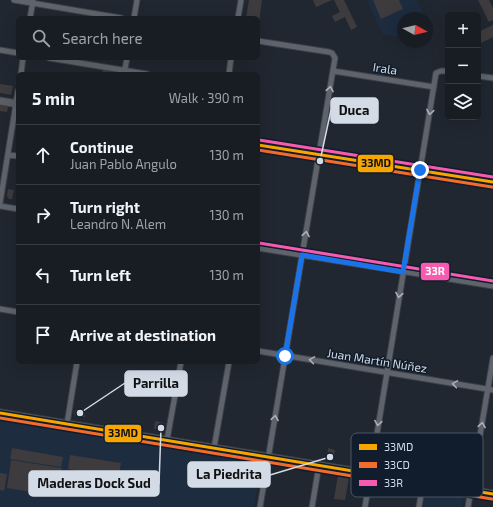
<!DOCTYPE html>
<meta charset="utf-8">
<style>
:root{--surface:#181d24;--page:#21262c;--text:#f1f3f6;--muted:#9fa2a6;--line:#363b41}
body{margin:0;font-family:"Exo 2",sans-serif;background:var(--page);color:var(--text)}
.controls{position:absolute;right:12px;top:12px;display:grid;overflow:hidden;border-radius:6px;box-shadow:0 4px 16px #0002}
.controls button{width:36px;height:36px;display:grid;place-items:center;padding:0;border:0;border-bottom:1px solid var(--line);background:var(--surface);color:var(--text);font:20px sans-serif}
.compass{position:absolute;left:397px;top:12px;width:36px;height:36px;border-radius:50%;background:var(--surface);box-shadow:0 4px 16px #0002;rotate:98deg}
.stop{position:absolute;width:12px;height:12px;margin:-9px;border:3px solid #1a73e8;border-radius:50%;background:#fff}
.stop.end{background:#1a73e8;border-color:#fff;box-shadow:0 1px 4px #0008}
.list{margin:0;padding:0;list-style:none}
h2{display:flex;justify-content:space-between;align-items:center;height:52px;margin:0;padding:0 16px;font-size:17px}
h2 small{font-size:13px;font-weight:400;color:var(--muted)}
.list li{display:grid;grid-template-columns:26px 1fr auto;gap:12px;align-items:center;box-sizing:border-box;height:60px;padding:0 16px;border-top:1px solid var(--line)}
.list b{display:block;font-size:15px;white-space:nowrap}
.list p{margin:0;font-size:13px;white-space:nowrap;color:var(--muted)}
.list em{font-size:13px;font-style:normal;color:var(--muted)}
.icon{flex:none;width:22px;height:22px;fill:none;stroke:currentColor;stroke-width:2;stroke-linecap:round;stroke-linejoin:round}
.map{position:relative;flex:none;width:493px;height:507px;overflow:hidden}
.search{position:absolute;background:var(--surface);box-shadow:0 4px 16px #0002;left:16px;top:16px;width:244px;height:44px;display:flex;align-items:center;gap:10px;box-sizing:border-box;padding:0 14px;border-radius:6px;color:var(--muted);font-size:15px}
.panel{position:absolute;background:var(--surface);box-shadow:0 4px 16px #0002;left:16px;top:72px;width:244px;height:292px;border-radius:6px}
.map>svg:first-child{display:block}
.built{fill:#1e2c40}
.building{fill:#3d3b3e}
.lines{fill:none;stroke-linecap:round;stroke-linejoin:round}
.minor-casing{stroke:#3c4148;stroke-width:7}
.secondary-casing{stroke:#3c4148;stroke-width:9}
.minor{stroke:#5f646c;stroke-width:5}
.secondary{stroke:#5c5e65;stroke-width:7}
.bus-1-casing{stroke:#111c2c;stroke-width:6}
.bus-2-casing{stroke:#111c2c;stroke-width:6}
.bus-3-casing{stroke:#111c2c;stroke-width:6}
.bus-1{stroke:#f7a600;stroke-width:3}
.bus-2{stroke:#f36c2b;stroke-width:3}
.bus-3{stroke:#f75aaf;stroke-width:3}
.oneway{stroke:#aab1bb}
.route{stroke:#1a73e8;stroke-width:5}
.labels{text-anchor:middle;stroke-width:3;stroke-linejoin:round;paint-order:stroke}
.street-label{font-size:12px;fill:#d3dbe6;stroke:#111c2c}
.key{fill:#111c2c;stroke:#4b5564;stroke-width:1}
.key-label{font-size:11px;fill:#d3dbe6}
.leader{fill:none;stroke:#d3dbe6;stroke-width:1.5}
.callout-dot{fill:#d3dbe6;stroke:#111c2c;stroke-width:1.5}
.callout{fill:#d3dbe6;stroke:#d3dbe6;stroke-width:1.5}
.callout-label{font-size:13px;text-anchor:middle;font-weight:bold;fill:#111}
.line-badge{stroke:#111c2c;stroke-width:1.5}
.badge-label{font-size:11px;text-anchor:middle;font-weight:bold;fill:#fff}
.pale-badge-label{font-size:11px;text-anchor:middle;font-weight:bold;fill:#111}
</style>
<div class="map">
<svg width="493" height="507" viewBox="0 0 493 507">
<rect width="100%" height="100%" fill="#202730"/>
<path class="built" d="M367 0H417L425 18H403V37L383 35Z
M0 419 261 462 254 507H0Z
M426 491 463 497 462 507H423Z"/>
<path class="building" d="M249 0H262L259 22 258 18H246Z
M313 0H332L316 7Z
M334 0H344L357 27 351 30 345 17 335 22 332 16 340 12Z
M373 0H399L403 9 381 19Z
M478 0H489L493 8V20L489 22Z
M493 25V37L481 43 478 37V32Z
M103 69 118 72 117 74H102Z
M0 84 13 86 11 95 0 93Z
M0 105 8 107 7 112 0 111Z
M8 189 14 190 12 199H9L7 196Z
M75 410 85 412V417L76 416 74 414Z
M155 421 164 423 163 429 160 430 154 429Z
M12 448 63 457 61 467 10 459Z
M328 448 335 450 334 459 327 458Z
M70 455 121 463 118 478 68 469Z
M11 460 62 468 57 496 7 488Z
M0 473 7 474 4 491 0 490Z
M338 475 349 477 345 500 334 499Z"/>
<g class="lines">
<defs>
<path id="minor" d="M14 0 121 18
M30 18 33 1
M134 18 137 0
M238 18 241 0
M258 41 329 52 332 53 335 58 260 507
M0 50 18 53
M49 58 147 74
M333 71 434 87
M21 74 23 58
M124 74 127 58
M229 74 231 58
M478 76 493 78
M8 155 18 156
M0 203 18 91
M0 206 18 209
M258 248 493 286
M0 309 18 312
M258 351 493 390
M67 424 77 362
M167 440 181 362
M214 448 229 362
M312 507 319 465
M365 507 436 73 441 71H448
M419 507 423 483
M468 507 493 358"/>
<path id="secondary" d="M0 101 18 104
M258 145 493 182
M0 413C164 440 329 467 493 494"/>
</defs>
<use href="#minor" class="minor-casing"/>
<use href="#secondary" class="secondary-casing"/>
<use href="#minor" class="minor"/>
<use href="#secondary" class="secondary"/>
<defs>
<path id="bus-1" d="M258 145 493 182
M0 413 493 494"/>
<path id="bus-2" d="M258 150 492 187
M0 418 492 499"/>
<path id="bus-3" d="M259 140 493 177
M259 243 493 281"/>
</defs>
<use href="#bus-1" class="bus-1-casing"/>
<use href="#bus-2" class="bus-2-casing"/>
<use href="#bus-3" class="bus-3-casing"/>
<use href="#bus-1" class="bus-1"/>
<use href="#bus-2" class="bus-2"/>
<use href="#bus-3" class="bus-3"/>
</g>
<defs><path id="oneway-chevron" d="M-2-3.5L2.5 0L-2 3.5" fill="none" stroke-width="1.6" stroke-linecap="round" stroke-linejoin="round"/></defs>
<g class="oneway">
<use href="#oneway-chevron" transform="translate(330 89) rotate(-80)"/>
<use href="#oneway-chevron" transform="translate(430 112) rotate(99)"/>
<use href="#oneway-chevron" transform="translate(306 234) rotate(-81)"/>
<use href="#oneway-chevron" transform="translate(399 295) rotate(100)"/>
<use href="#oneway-chevron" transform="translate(312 360) rotate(-171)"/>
<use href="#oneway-chevron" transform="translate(455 384) rotate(-171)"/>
<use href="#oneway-chevron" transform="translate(275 418) rotate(-81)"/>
<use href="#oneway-chevron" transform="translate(378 423) rotate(99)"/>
<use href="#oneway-chevron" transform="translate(482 425) rotate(-81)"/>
</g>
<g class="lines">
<path class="route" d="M285 356 302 255 403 272 420 170"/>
</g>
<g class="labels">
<g class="street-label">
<text transform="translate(385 69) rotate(9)" y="4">Irala</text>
<text transform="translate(377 361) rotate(9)" y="4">Juan Martín Núñez</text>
</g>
</g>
<rect x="351" y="433" width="132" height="64" rx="6" class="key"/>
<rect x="359" y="444" width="18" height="6" fill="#f7a600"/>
<rect x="359" y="462" width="18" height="6" fill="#f36c2b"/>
<rect x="359" y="480" width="18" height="6" fill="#f75aaf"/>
<g class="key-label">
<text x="384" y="451">33MD</text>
<text x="384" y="469">33CD</text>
<text x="384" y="487">33R</text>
</g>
<path class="leader" d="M320 161L331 110M80 413L125 383M330 457L270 475M161 428L159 484"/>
<g class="callout-dot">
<circle cx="320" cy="161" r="4"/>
<circle cx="80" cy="413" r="4"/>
<circle cx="330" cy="457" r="4"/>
<circle cx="161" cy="428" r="4"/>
</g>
<g class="callout">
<rect x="331" y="98" width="47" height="25" rx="4"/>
<rect x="125" y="371" width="62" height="25" rx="4"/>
<rect x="188" y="462" width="82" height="25" rx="4"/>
<rect x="29" y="471" width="130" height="25" rx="4"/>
</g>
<g class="callout-label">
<text x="354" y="115">Duca</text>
<text x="156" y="388">Parrilla</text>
<text x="229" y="479">La Piedrita</text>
<text x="94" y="488">Maderas Dock Sud</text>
</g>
<g class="line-badge">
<rect x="357" y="154" width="37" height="19" rx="4" fill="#f7a600"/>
<rect x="420" y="262" width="30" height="19" rx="4" fill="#f75aaf"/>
<rect x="104" y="424" width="38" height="19" rx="4" fill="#f7a600"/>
</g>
<g class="badge-label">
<text x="435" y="275">33R</text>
</g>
<g class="pale-badge-label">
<text x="376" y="167">33MD</text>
<text x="123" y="437">33MD</text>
</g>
</svg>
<div class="controls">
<button>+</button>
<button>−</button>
<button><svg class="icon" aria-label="layers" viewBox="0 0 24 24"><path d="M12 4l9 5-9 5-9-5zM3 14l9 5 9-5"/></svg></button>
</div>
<svg class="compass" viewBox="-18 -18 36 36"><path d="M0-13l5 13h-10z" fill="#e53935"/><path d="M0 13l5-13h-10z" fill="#9fa2a6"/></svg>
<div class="stop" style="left:285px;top:356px"></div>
<div class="stop end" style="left:420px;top:170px"></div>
<div class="search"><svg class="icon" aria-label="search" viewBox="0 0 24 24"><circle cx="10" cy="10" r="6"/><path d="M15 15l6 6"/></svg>Search here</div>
<section class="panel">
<h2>5 min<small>Walk · 390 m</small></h2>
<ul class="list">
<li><svg class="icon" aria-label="ahead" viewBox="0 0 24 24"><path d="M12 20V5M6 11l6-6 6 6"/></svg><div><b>Continue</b><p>Juan Pablo Angulo</p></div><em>130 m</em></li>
<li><svg class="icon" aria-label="right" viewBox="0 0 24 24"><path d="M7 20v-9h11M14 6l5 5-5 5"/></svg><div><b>Turn right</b><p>Leandro N. Alem</p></div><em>130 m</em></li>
<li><svg class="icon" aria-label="left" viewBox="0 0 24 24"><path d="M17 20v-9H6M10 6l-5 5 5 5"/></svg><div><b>Turn left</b></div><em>130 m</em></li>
<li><svg class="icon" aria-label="arrive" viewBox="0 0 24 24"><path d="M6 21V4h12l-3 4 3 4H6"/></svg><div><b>Arrive at destination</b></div></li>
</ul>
</section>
</div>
